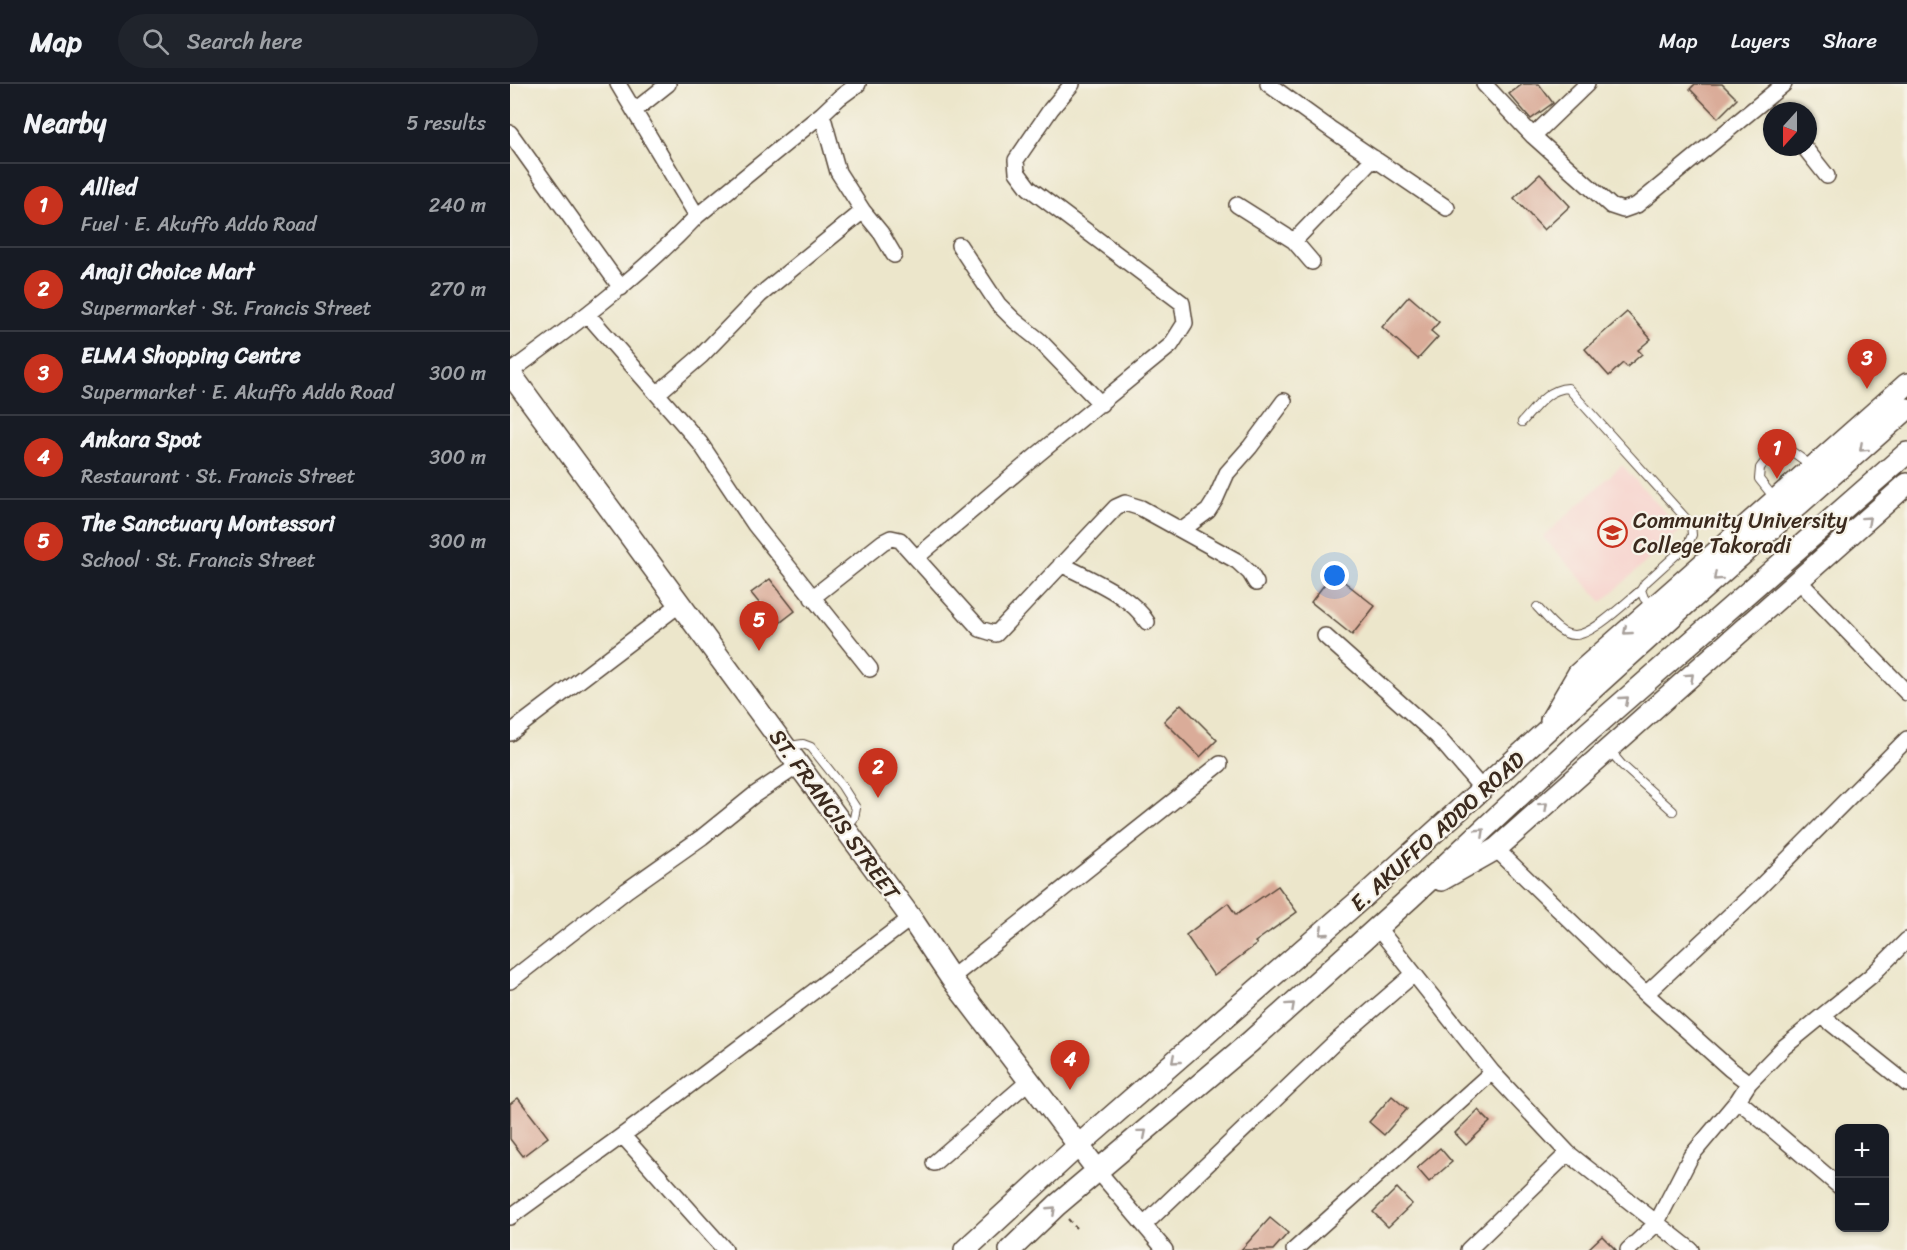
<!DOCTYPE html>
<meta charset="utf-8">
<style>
:root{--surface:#171b24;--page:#20242c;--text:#f1f3f6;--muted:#9ea1a6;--line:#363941;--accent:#c8321e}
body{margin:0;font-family:Sriracha,sans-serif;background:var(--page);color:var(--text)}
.controls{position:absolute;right:18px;bottom:18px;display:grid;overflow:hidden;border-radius:12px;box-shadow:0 2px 4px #0004}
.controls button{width:54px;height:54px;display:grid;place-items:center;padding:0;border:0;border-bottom:2px solid var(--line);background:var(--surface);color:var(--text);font:30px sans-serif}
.compass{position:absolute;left:1253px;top:18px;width:54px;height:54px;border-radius:50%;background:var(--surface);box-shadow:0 2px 4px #0004;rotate:201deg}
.you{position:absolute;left:825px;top:492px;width:21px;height:21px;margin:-15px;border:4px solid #fff;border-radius:50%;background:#1a73e8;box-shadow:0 0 0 9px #1a73e833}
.badge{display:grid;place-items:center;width:39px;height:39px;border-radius:50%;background:var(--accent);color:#fff;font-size:20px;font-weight:700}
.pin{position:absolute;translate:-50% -50px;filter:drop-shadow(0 2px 3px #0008)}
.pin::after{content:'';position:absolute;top:32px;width:21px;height:18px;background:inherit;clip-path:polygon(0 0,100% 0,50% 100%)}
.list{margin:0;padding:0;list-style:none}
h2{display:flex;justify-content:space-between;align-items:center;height:78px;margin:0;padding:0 24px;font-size:26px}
h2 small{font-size:20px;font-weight:400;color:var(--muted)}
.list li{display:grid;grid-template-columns:39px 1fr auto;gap:18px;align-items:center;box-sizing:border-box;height:84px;padding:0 24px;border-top:2px solid var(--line)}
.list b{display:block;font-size:22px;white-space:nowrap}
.list p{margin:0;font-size:20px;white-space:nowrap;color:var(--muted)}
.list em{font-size:20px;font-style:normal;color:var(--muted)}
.icon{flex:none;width:33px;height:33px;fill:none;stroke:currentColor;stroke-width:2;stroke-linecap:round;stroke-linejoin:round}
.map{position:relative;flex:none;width:1397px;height:1166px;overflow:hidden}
header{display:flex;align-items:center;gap:36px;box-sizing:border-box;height:84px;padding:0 30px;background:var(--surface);border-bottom:2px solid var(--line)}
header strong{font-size:28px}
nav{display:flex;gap:33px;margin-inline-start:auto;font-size:21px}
.search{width:420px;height:54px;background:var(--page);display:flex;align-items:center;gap:15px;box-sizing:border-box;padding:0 21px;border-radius:33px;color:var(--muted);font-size:22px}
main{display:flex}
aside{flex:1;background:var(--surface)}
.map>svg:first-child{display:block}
.built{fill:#f7d0cb}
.building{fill:#daac99}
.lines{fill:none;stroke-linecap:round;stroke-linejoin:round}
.lane-casing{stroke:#564638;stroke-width:10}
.street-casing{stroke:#564638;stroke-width:18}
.secondary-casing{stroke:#564638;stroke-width:24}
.path{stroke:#564638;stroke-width:2;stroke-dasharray:4.5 4.5;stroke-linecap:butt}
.lane{stroke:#fff;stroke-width:8}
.street{stroke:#fff;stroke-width:15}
.secondary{stroke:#fff;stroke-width:21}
.oneway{stroke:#a79f9a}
.labels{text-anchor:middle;stroke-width:4.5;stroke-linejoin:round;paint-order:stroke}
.poi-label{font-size:22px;fill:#3b2a1e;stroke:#f7f3e8;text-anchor:start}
.street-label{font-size:22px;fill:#3b2a1e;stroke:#f7f3e8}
</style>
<header>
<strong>Map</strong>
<div class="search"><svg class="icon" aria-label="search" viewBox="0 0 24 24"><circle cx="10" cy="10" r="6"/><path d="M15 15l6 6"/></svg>Search here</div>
<nav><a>Map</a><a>Layers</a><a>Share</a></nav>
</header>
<main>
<aside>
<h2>Nearby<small>5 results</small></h2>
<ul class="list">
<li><span class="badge">1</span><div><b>Allied</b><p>Fuel · E. Akuffo Addo Road</p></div><em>240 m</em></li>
<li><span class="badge">2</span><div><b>Anaji Choice Mart</b><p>Supermarket · St. Francis Street</p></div><em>270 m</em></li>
<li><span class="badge">3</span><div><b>ELMA Shopping Centre</b><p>Supermarket · E. Akuffo Addo Road</p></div><em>300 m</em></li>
<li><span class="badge">4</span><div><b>Ankara Spot</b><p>Restaurant · St. Francis Street</p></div><em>300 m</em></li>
<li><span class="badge">5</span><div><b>The Sanctuary Montessori</b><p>School · St. Francis Street</p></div><em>300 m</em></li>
</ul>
</aside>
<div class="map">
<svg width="1397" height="1166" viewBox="0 0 1397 1166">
<rect width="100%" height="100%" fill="#f7f3e8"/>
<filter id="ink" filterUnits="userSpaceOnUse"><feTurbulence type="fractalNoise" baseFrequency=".0167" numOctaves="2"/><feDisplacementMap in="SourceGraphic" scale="12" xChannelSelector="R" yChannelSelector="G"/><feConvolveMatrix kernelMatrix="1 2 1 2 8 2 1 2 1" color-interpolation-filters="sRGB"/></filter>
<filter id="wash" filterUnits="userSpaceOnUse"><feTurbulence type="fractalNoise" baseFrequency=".008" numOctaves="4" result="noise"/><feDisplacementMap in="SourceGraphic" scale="24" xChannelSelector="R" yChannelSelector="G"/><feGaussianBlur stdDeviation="1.35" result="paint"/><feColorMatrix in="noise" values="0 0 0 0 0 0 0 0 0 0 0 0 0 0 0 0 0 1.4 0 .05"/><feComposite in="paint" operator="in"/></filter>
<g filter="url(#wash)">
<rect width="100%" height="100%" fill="#ece6cb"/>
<path class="built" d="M1112 381 1171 446 1092 518 1033 453Z"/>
<g id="blocks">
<path class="building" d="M1013 0H1029L1043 19 1021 35 999 10Z
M1185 0H1212L1227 15 1208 34 1180 5Z
M1030 90 1060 122 1034 146 1004 114Z
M899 212 929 238 921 247 928 253 908 275 872 243Z
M1117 228 1141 255 1128 266 1132 270 1117 283 1113 279 1099 292 1075 265Z
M823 489 865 522 842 551 801 518Z
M260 495 285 527 267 541 241 509Z
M671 620 707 656 690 673 654 637Z
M768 802 787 828 745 858 747 860 704 892 676 851 718 819 726 831Z
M882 1012 897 1025 874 1051 859 1038Z
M8 1014 38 1053 13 1072 0 1055V1020Z
M968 1026 980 1038 956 1061 945 1049Z
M930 1064 942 1078 919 1098 907 1084Z
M887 1104 902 1120 878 1143 863 1128Z
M760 1134 778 1149 763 1166H731Z
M1092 1152 1106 1166H1077Z"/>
</g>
</g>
<g filter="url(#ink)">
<use href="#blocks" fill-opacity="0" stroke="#564638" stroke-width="1.5"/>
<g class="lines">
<defs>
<path id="lane" d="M1012 338C1025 324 1037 305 1058 304L1181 440 1182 451 1178 460 1135 499 1131 506 1134 514 1142 523
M1265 415 1249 395 1250 384 1265 364H1277L1302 382
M1027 523C1037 533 1049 551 1064 551 1082 552 1116 518 1131 506
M279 662 293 660 301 663 332 702 346 724 344 734 337 743
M1102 664 1106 674 1112 681 1163 727"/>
<path id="street" d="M348 0 329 14 312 30 328 88 353 127
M758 0 822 46 937 124
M974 0 1023 52 1101 122 1113 126 1127 121 1274 0
M124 27 158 0
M0 49 111 204
M1023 52 1077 0
M1294 63 1317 92
M727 121 784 157 864 74
M187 132 312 30
M784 157 802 178
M449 161 488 220 505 237 529 256 591 320
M78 231 190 359 245 441 360 585
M0 288C66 240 131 191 187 132L108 0
M148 309 191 272 250 211 353 127 371 149 384 171
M672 446 698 427 705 416 717 389 740 363 774 317
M406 474 527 371 661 261 675 239 672 219 519 104 507 88 506 76 541 25 562 0
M551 480C579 495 621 511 637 538
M1288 496 1397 609
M302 514 373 458 381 454 390 456 470 545 486 550 606 423 615 419 631 424 727 477 740 489 746 499
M815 552 927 652 973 706
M0 649 170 520
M986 765 1136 910 1220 985 1239 999 1274 963 1361 892 1397 856
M867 843 982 988 1058 1069 1181 1166
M441 894 710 680
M0 897 117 806 192 753 244 711 289 681
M1136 910 1250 803 1397 655
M1312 932 1397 1000
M1228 1016 1330 1103
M113 1052 215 1166
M424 1079 519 997
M588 1087 655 1166
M0 1133 128 1040 401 834
M634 1141 824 959 904 890
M784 1166 982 988
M958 1166 1058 1069
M1118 1166 1146 1140 1181 1072 1228 1016 1239 999"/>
<path id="secondary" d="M0 289 401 834 441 894 588 1087
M1041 636 1068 590 1397 300
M931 796 986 765 1397 400
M455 1166 569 1061 851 815 1176 520 1397 325
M500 1166 547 1121 740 958 900 814 1065 660 1397 369"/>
</defs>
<use href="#lane" class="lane-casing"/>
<use href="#street" class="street-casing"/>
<use href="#secondary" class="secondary-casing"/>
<path class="path" d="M558 1135 566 1144"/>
<use href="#lane" class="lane"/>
<use href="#street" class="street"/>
<use href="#secondary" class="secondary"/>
</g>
<defs><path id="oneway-chevron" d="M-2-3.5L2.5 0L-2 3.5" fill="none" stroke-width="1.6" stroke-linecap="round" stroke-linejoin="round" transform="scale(1.5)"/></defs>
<g class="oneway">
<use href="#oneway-chevron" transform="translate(1353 364) rotate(138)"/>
<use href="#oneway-chevron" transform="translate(1357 436) rotate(-42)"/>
<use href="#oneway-chevron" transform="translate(1207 493) rotate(138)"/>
<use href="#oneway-chevron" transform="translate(1117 547) rotate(139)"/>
<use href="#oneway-chevron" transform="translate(1180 593) rotate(-42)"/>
<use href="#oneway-chevron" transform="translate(1115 616) rotate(-41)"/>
<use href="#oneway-chevron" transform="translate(1034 722) rotate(-42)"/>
<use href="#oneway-chevron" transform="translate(971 748) rotate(-43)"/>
<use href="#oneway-chevron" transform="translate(813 848) rotate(139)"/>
<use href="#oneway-chevron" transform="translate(781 922) rotate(-42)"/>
<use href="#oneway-chevron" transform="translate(665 976) rotate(139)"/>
<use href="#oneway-chevron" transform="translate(633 1049) rotate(-40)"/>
<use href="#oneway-chevron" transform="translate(542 1126) rotate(-43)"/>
</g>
</g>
<defs>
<symbol id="university-ring" viewBox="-11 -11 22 22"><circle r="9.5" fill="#f7f3e8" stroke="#c8321e" stroke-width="1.5"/><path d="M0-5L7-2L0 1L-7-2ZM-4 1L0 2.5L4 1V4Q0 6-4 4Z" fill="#c8321e"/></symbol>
</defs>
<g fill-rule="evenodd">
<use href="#university-ring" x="1086" y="432" width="33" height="33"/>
</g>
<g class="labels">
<g class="poi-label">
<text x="1123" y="444">Community University<tspan x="1123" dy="25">College Takoradi</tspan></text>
</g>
<g class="street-label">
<text transform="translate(325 730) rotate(54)" y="8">ST. FRANCIS STREET</text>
<text transform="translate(927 747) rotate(-42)" y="8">E. AKUFFO ADDO ROAD</text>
</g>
</g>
</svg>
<div class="controls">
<button>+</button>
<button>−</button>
</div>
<svg class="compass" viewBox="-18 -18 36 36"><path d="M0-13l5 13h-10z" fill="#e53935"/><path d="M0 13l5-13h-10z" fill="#9ea1a6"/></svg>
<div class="you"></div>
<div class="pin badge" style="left:1267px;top:395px">1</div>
<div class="pin badge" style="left:368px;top:714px">2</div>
<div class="pin badge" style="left:1357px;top:305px">3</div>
<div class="pin badge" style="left:560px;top:1006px">4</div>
<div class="pin badge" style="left:249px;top:567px">5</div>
</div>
</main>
